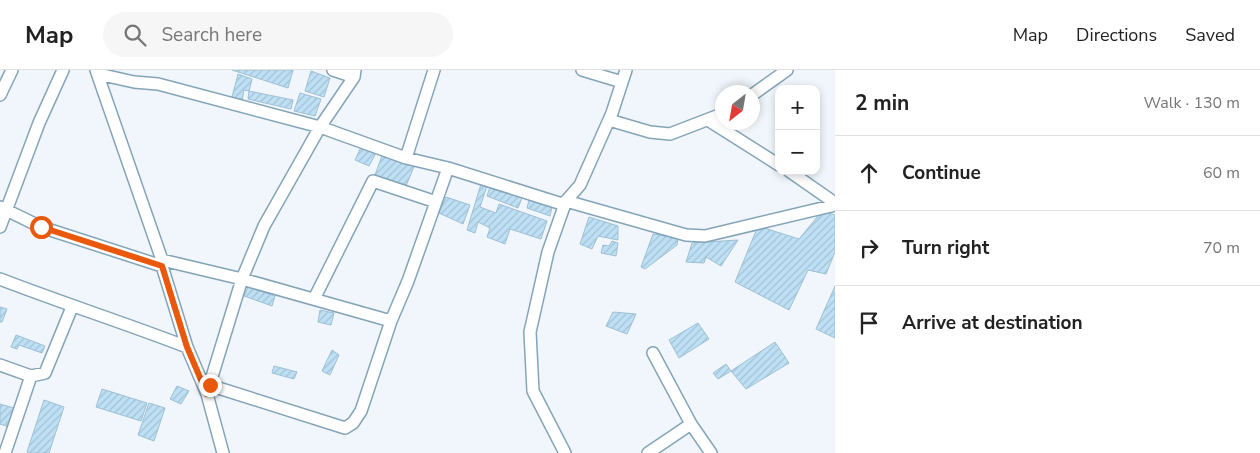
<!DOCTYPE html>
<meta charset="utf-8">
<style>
:root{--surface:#fff;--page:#f6f6f6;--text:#222;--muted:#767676;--line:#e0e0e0}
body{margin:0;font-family:"Nunito Sans",sans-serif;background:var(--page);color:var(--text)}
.controls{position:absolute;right:15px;top:15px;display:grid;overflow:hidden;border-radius:10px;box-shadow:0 2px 8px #0003}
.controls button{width:45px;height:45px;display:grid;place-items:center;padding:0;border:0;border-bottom:1px solid var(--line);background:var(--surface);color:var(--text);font:25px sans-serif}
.compass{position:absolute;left:715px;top:15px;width:45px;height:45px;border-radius:50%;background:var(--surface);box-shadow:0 2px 8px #0003;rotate:211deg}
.stop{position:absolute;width:15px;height:15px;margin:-11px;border:4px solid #ea580c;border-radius:50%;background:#fff}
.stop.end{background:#ea580c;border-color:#fff;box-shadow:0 1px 5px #0008}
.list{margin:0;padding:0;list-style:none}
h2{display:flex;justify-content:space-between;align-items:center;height:65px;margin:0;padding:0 20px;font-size:21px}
h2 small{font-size:16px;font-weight:400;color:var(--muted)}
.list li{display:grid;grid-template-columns:32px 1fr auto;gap:15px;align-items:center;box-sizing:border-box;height:75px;padding:0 20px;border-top:1px solid var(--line)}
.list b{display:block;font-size:19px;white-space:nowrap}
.list em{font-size:16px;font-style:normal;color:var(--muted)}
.icon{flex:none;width:28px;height:28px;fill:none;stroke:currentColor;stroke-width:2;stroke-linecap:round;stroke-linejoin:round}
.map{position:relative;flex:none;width:835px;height:383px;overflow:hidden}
header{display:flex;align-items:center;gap:30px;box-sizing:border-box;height:70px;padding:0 25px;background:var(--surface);border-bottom:1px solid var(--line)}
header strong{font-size:24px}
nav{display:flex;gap:28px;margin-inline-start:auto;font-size:18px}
.search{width:350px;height:45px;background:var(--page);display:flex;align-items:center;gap:12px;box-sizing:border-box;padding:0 18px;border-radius:28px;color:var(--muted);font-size:19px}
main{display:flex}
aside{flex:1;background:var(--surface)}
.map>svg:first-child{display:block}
.building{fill:url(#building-hatch);stroke:#9fbfd4}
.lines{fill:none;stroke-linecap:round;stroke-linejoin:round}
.street-casing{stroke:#84a4b8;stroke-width:14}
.street{stroke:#fff;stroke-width:11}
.route{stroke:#ea580c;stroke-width:6}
</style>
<header>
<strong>Map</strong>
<div class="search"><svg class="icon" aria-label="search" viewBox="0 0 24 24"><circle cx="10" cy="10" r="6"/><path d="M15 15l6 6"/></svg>Search here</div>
<nav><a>Map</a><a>Directions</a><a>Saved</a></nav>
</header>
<main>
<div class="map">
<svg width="835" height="383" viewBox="0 0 835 383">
<defs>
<pattern id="building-hatch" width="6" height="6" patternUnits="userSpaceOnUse" patternTransform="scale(1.25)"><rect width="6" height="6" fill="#bee0f5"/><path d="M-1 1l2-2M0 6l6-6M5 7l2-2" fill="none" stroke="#a3c1d3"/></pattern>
</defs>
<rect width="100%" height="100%" fill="#f0f6fb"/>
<path class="building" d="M232 0H293L288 18Z
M311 1 330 8 324 27 305 21Z
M238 4 252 9 249 21 244 20 242 31 232 27Z
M249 21 293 30 291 39 248 29Z
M300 23 321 29 315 46 294 41Z
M361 77 376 83 369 96 355 90Z
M383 83 415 94 406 116 375 105Z
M481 114 487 116 480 137 496 143 499 134 547 151 541 169 510 159 505 174 487 167 490 158 478 152 475 163 467 160Z
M490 117 522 128 518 138 487 126Z
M446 127 470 135 463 154 439 143Z
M529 130 552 137 550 146 527 138Z
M822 141 835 145V182L826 204 808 200 789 240 735 212 758 156 799 169Z
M589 147 618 156V170L598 166 592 179 580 174Z
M653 164 678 168 677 175 645 199 641 197Z
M738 170 721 196 706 187 704 193 686 192 692 173Z
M612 171 618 173 616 186 601 183 603 175 609 176Z
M835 216V268L816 259Z
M248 217 275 226 272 236 244 226Z
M0 237 7 239 2 252H0Z
M320 240 334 243 331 255 318 252Z
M613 242 636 244 627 264 606 256Z
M698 253 709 269 679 288 669 270Z
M16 265 45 276 42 283 19 275 17 279 11 277Z
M775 272 789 293 746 319 731 301Z
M332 280 339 285 330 305 322 301Z
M726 294 731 301 718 309 713 303Z
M274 296 297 302 294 309 272 303Z
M177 316 189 321 181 334 170 329Z
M102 319 147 333 141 351 96 337Z
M44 330 64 337 49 383H31L27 382Z
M149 333 165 338 154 371 138 365Z
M0 334 14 338 9 357 0 354Z"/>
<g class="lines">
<defs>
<path id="street" d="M96 0 162 190V196L187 277 207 324 223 383
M333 0 354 7
M582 0 622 12
M98 4 134 12 158 14 320 57 406 88 448 98 562 134 566 131 686 165 705 166 835 135
M0 25 12 0
M752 25 787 0
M609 50 650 62 670 64 722 44
M708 50 779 95
M406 88 434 0
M789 101 835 133
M0 137 41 157 162 196
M0 157 39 53 63 0
M162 190 242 209 391 251
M0 209C62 233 125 253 187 277
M314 229 373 111 436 132
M653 283 691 354 711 383
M0 295 31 306 5 383
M31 306 45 303 72 237
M209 315 345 358 353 353 361 341 391 251 408 211 448 98
M207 323 242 209 264 156 320 57 354 7 355 0
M565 383 533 321 530 262 548 182 566 131 580 115 612 43 626 0
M648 383 691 354"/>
</defs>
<use href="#street" class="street-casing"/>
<use href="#street" class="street"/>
</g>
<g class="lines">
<path class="route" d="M41 157 162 196 187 277 207 324 210 315"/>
</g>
</svg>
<div class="controls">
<button>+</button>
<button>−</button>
</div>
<svg class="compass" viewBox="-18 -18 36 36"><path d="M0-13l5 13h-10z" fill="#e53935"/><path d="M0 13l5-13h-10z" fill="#767676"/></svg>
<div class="stop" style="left:41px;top:157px"></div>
<div class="stop end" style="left:210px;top:315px"></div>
</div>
<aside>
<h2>2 min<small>Walk · 130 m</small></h2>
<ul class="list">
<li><svg class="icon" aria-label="ahead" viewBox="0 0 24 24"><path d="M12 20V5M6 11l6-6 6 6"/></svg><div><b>Continue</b></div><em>60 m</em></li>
<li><svg class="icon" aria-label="right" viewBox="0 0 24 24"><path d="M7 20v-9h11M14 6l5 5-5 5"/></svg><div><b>Turn right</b></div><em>70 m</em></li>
<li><svg class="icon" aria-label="arrive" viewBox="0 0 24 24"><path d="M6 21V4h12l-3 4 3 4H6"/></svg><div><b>Arrive at destination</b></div></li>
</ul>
</aside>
</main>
